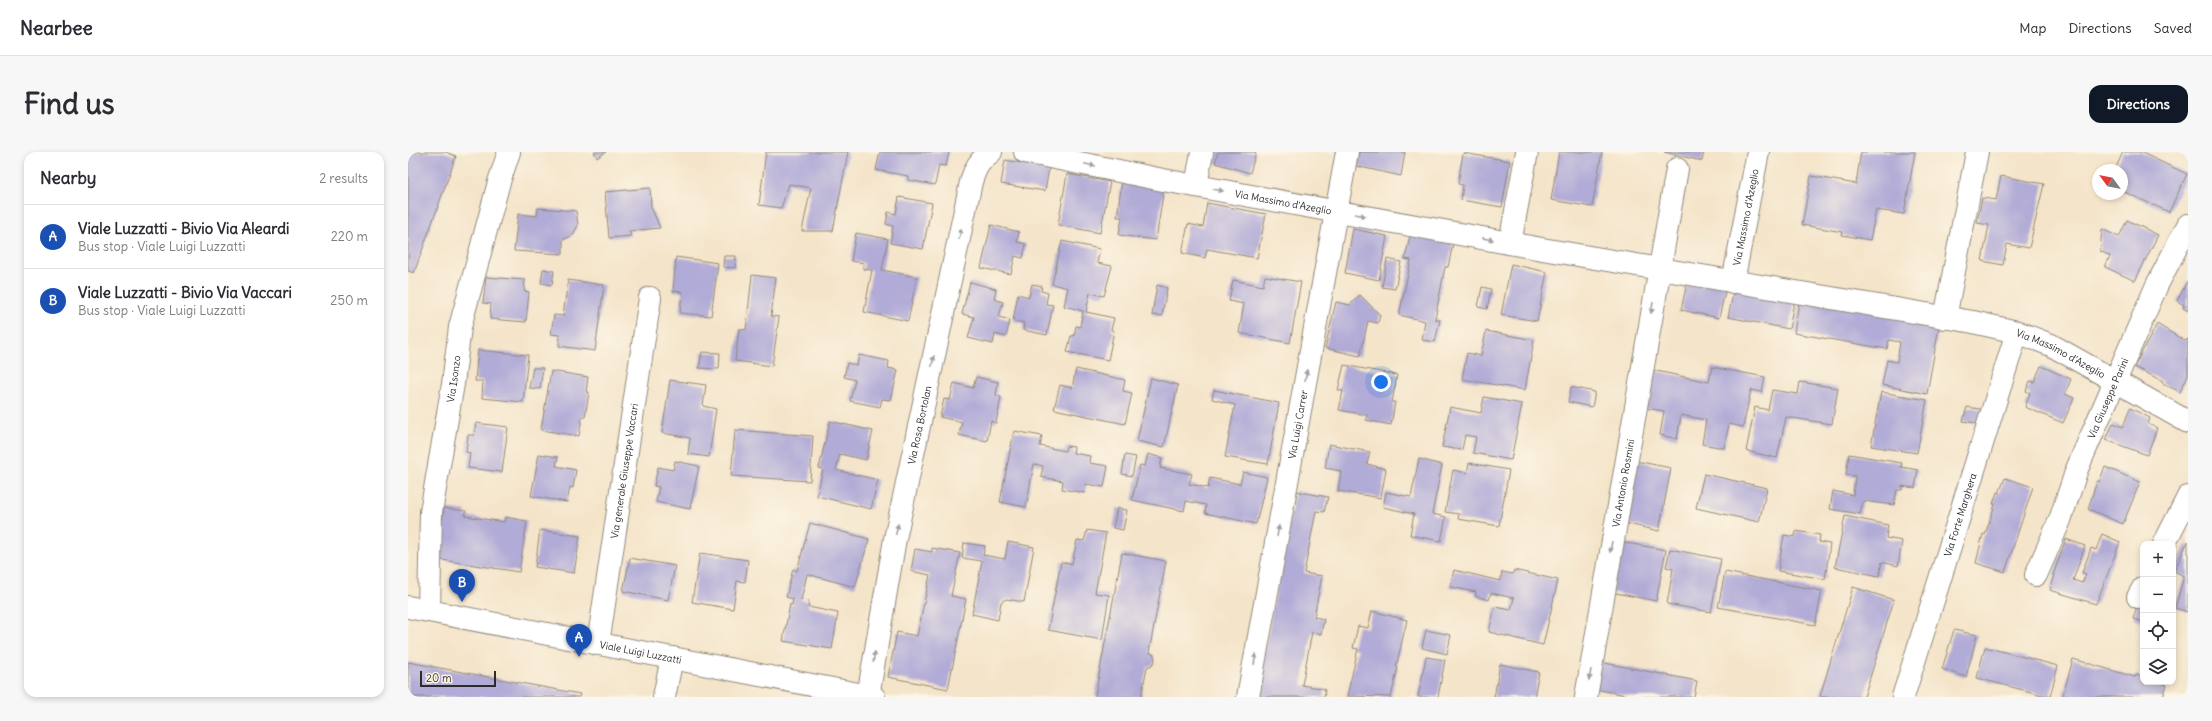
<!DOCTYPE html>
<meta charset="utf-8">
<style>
:root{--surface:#fff;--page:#f7f7f7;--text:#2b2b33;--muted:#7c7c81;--line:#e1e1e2;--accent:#111827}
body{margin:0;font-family:Delius,sans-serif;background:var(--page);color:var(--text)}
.controls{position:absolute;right:12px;bottom:12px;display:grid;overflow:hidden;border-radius:8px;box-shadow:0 2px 6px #0003}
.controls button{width:36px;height:36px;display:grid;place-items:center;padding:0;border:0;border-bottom:1px solid var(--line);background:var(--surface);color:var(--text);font:20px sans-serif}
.compass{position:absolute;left:1684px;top:12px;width:36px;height:36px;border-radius:50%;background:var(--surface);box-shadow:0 2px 6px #0003;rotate:303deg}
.scale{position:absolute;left:12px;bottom:10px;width:76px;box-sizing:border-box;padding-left:4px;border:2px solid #2b2b2b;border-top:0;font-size:11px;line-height:14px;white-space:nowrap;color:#2b2b2b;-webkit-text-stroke:3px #fcf5e5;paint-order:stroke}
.you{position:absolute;left:973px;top:230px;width:14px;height:14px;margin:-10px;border:3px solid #fff;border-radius:50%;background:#1a73e8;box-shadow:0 0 0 6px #1a73e833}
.badge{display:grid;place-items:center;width:26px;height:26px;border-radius:50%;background:var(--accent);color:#fff;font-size:13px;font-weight:700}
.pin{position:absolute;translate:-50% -33px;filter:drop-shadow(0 1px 2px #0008)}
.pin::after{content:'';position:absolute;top:21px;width:14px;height:12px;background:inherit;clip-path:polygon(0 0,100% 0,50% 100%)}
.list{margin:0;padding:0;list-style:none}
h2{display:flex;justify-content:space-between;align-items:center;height:52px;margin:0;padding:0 16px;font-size:17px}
h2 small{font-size:13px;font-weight:400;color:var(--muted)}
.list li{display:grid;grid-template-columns:26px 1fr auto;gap:12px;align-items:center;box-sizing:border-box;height:64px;padding:0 16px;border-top:1px solid var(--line)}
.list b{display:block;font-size:15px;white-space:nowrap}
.list p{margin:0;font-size:13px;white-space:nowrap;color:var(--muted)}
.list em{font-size:13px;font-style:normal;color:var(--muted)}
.icon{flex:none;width:22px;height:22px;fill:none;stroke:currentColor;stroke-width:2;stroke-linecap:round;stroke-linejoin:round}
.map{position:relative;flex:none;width:1780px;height:545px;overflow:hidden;border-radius:12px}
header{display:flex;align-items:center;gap:24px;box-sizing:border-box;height:56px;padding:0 20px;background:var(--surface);border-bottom:1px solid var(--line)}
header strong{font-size:19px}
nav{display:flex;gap:22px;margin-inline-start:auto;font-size:14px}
.intro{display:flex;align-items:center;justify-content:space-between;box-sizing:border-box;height:96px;padding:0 24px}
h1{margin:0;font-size:28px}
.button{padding:10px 18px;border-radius:12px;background:var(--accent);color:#fff;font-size:14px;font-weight:700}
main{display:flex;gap:24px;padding:0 24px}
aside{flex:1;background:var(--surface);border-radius:12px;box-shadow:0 2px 6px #0003}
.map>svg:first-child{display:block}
.building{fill:#b1abd7}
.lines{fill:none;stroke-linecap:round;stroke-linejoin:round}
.minor-casing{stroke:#90887a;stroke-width:24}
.minor{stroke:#fff;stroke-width:22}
.oneway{fill:#a0a0a0}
.labels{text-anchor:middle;stroke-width:3.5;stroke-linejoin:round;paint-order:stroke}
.street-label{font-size:10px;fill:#2b2b2b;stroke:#fcf5e5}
</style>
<header>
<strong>Nearbee</strong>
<nav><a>Map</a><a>Directions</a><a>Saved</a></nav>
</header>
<div class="intro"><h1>Find us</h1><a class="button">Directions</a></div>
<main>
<aside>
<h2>Nearby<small>2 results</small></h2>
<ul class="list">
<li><span class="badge" style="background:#1a4fb4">A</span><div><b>Viale Luzzatti - Bivio Via Aleardi</b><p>Bus stop · Viale Luigi Luzzatti</p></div><em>220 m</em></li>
<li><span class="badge" style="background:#1a4fb4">B</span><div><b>Viale Luzzatti - Bivio Via Vaccari</b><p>Bus stop · Viale Luigi Luzzatti</p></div><em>250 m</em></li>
</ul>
</aside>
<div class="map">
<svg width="1780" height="545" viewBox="0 0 1780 545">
<rect width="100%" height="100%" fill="#fcf5e5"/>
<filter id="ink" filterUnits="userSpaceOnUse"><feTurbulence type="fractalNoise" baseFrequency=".025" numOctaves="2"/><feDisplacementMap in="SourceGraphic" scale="8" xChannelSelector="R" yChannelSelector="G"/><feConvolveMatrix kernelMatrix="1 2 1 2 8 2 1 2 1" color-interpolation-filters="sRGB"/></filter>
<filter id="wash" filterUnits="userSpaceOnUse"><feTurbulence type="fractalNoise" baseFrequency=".012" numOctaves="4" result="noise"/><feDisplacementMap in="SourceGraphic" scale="16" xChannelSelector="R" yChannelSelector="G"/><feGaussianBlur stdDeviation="0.9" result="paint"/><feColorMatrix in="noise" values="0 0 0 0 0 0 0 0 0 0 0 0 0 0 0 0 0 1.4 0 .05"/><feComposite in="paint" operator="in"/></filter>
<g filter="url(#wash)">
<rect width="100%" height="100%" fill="#f4e4c9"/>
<g id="blocks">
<path class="building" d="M0 0H37L48 4 6 121 0 119Z
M186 0H198L189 6Z
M358 0H440L425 79H394L403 36 381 32 373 56 351 53Z
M472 0H541L538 14 531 13 527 33 500 28V24L468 18Z
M810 0H848L842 21 807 11Z
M951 0H997L993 24 948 14Z
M1151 0H1194L1184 55 1143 48Z
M1256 0H1296L1294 9Z
M1453 0H1507L1496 62 1468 58 1462 88 1434 83 1435 80 1394 73 1403 24 1448 32Z
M1715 0H1732L1779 22 1761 60 1714 39V18H1707Z
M1055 1 1102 9 1094 55 1053 48 1055 33 1050 32Z
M597 8 641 16 637 39 593 32Z
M659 22 702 30 692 81 650 73Z
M1593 24 1636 32 1621 96 1599 92 1595 113 1574 109 1581 73 1569 71 1574 46 1588 48Z
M714 29 756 36 748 88 711 83 714 65H709Z
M242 36 243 55 252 76 221 79 223 84 201 86 197 40Z
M491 45 524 51 515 97 482 91 485 74 478 72 480 60 488 62Z
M799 51 858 62 849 106 799 97 797 106 774 101 780 72 795 75Z
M130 56 168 59 170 73 165 83 155 88V102L106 99 110 62 129 64Z
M1719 68 1750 83 1727 129 1697 115 1702 104 1692 99 1694 77 1711 85Z
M583 73 611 80 609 90 618 92 615 106 607 104 603 122 573 116Z
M945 77 979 84 971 128 937 121Z
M1003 79 1046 87 1040 115H1037L1027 167 1032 168 1027 190 1014 188 1017 169 991 163 1003 108 997 107Z
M448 81 480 87 474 118 509 125 500 169 456 160 464 118 455 117 456 111 443 109Z
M654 89 692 97 689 111 704 114 696 144 682 141 678 160 706 166 703 178 706 179 700 208 659 200 663 184H666L668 174 672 175 675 159 656 154 660 136 644 132Z
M316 104H328L327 116 315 115Z
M268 105 310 111 303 164 272 161 274 140 265 139Z
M979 107 993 110 987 137 974 135Z
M1103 112 1139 120 1129 169 1093 163Z
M135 117 146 119 144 133 133 131Z
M1281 122 1319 131 1311 166 1273 158Z
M344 123 368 126 363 164 371 165 364 214 327 209 331 177 338 178Z
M857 124 893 130 882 191 831 181 836 152 821 149 825 128 855 134Z
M78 125 117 128 116 139 121 140 118 170 82 167 83 152 75 151Z
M160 128 196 133 187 199 151 194 152 183 143 182 146 163 155 164Z
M1780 128V159L1775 156 1776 153 1769 149Z
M562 130 588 137 586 147 595 150 591 165 602 168 598 185 587 182 585 192 560 186 566 165 554 162Z
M624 132 634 134 633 139 640 141 638 152 645 153 639 183 615 178 616 171 605 169 610 142 621 145Z
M749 133 759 136 754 164 744 163Z
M1327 133 1387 145 1381 177 1320 165Z
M1074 135 1083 137 1079 157 1070 155Z
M952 143 972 163 970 171 960 169 952 204 917 196 928 150 942 153Z
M1392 145 1532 169 1519 242 1474 233 1479 208 1489 210 1492 190 1481 188 1479 197 1386 181Z
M1749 172 1777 189 1780 187V223L1772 240 1754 231 1755 229 1726 215Z
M1078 179 1126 188 1117 238 1054 227 1059 201 1073 204Z
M70 198 120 203 115 250 74 246 75 229H67Z
M294 200 312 201 311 217 291 216Z
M451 203 481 209 480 216 490 218 483 248 474 247 472 255 442 249 447 228 436 225 439 211 449 213Z
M936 213 989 223 984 250H987L983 273 958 268 959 263 931 258 935 239 930 238Z
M1633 214 1663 227 1657 242 1666 246 1655 271 1617 255 1622 241 1618 239 1622 229 1626 230Z
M1304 215 1357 225 1354 240 1343 238 1335 275 1321 272 1316 296 1294 292 1298 268 1273 263 1269 287 1252 283 1256 259 1237 256 1244 218 1301 230Z
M125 216H135L132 237 121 236Z
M668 217 717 228 715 239 724 241 717 272 646 257 652 233 664 236Z
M143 219 180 225 178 240H181L177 265H174L171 284 133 278Z
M568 225 590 230 588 243 593 245 588 271 583 269 579 289 551 283 554 270 532 265 536 247 542 248 546 231 565 236Z
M743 226 770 233 756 295 729 289Z
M262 228 298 233 295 254 308 257 301 305 280 302 282 286 254 281Z
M1392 230 1430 236 1424 272 1378 265 1369 306 1338 299 1347 255 1360 258 1364 238 1390 242Z
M1163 235 1187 240 1184 255 1160 250Z
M806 238 871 251 860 312 817 305 827 253 804 247Z
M1473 240 1519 248 1509 301 1463 294Z
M1076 245 1114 252 1103 308 1065 301 1068 285 1057 283 1054 298 1034 295 1042 255 1073 261Z
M1559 255 1578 258 1574 272 1555 269Z
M1722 256 1742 266 1740 272 1749 276 1739 303 1698 288 1705 271 1715 275Z
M422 269 465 279 458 308 432 302 428 318 470 328 463 357 409 344 415 317 411 316Z
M68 271 100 275 94 320 60 316 62 301 58 300 60 283H66Z
M327 278 405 284 402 329 323 324Z
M606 279 634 284 632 294 657 299 658 294 666 295 665 301 682 304 681 311 700 314 696 335 678 332 677 341 654 337 655 329 633 325 635 314 626 312 618 355 592 350Z
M921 292 962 300 959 312 978 317 973 346 930 339 933 319 917 316Z
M131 302 150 305 148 314 168 318 165 336 162 335 159 350 123 344Z
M740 302 754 306 752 316 784 322 781 332 800 336 802 326 832 332 835 320 859 325 848 372 797 361 798 353 778 349 776 359 724 348 732 313 737 314Z
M1441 302 1494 311 1493 315 1510 318 1507 336 1494 334V338H1489L1486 353 1455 349 1452 362 1422 357 1425 339 1445 343 1447 324 1438 323Z
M717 303 728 305 724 324 714 322Z
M1011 307 1034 313 1024 362 1038 365 1033 389 1002 383 1006 362 975 355 978 340 1003 345Z
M267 309 291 314 282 357 248 350 251 335 246 334 250 315 265 318Z
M1228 309 1263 316 1251 379 1216 371Z
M1061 311 1101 318 1091 374 1050 367 1051 362 1037 360 1045 318 1059 321Z
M1697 315 1732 330 1715 372 1680 357 1689 329 1691 330Z
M1296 322 1359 336 1351 370 1288 356Z
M1597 326 1625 335 1597 420 1568 411 1575 382 1577 383 1587 352H1585L1589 340 1591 341Z
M887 339 920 345 916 360 908 359 896 421 914 424 906 465 916 467 913 482 904 480 894 533 917 537 916 545H848Z
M36 356 58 359 57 364 96 370 97 365 119 369 111 420 28 407Z
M709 356 719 358 715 378 705 376Z
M1437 364 1480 373 1478 386 1494 389 1490 414 1474 410 1471 424 1427 415Z
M402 371 461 387 447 435 399 422 393 448 401 449 400 455 430 461 424 497 375 489 382 452 384 453 385 447 378 445 385 417 389 419Z
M132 378 172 384 166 421 127 415Z
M679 378 698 381 687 441 701 443 694 488 640 478 653 410 664 412 669 388 676 389Z
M1388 379 1412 383 1411 390 1422 392 1417 427 1370 419 1376 383 1387 385Z
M1694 382 1712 390 1688 452 1642 438 1647 423H1645L1658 387 1677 394 1665 428 1674 431 1678 422 1674 421 1683 396 1688 398Z
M1780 389V460L1767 456 1776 424 1766 419Z
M600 390 626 395 616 450 598 447 593 450 590 468 564 462 574 409 554 406 556 391 577 394 575 403 597 407Z
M1213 390 1258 398 1248 449 1203 440Z
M524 396 552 401 543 444 558 447 540 537 480 525 489 480 509 484 522 423 503 419 507 397 524 400Z
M1262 397 1313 407 1303 460 1259 452 1265 417 1258 415Z
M292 401 340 408 337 430 329 429 325 457 284 450Z
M714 401 758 409 741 500 746 503 747 509 744 513 739 515 733 545H691L687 544Z
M222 406 267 414 260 448 215 439Z
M1046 418 1092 429 1094 420 1105 422 1106 418 1150 428 1135 493 1081 480 1087 455 1103 458 1106 446 1083 441 1081 448 1067 444 1068 440 1042 435Z
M1317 420 1414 439 1407 473 1310 455Z
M1445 435 1486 448 1456 545H1415L1412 544Z
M1730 451 1735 453V470L1725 467Z
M964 459 999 468 988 515H990L983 545 939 544 950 497 945 496 950 474 960 476Z
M1018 478 1043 483 1039 502 1014 496Z
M1546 478 1569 483 1558 525 1534 517Z
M1577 495 1650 514 1642 545 1569 526Z
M1018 505 1037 508 1030 545H1010Z
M1665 507 1727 525 1728 523 1735 525V530H1750L1759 533 1755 545H1661L1655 543Z
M0 510 172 542 171 545H0Z
M1192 510 1289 529 1286 545H1228L1187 537Z
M1092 512 1131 520 1126 545H1086Z"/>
</g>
</g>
<g filter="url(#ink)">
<use href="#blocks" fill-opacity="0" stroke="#90887a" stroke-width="1"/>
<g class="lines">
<defs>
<g id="minor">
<path id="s1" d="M617 0 755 28 1134 97 1565 170 1609 180 1643 193 1780 270"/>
<path d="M788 34 794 0"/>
<path d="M1102 91 1119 0"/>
<path id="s2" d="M1325 130 1350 0"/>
<path d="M1537 166 1569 0"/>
<path d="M1756 392 1780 345"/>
<path id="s3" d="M1628 423 1652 368 1669 317 1691 266 1749 133 1780 73"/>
<path d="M1730 445 1735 436"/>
<path id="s4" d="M0 455 466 545"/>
<path id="s5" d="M21 459 23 360 45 232 52 175 91 30 101 0"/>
<path id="s6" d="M190 492 242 146"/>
<path id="s7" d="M460 544 487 387 563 30C567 17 571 8 583 0"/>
<path d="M256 545 264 506"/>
<path id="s8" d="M840 545 939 0"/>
<path id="s9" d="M1178 545 1269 17"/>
<path id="s10" d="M1495 545 1609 180"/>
</g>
</defs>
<use href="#minor" class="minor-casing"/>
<use href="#minor" class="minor"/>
</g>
<defs><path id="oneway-solid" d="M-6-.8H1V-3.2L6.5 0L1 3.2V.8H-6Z"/></defs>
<g class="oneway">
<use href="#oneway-solid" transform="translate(682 13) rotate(12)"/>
<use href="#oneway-solid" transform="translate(810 38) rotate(10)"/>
<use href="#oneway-solid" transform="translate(952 63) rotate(11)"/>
<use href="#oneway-solid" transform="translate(552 82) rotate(-78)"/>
<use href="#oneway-solid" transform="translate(1080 87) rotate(11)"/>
<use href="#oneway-solid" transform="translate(1244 156) rotate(100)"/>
<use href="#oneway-solid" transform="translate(525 209) rotate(-78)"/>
<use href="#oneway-solid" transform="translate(898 223) rotate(-80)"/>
<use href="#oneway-solid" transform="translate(489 377) rotate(-78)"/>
<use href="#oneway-solid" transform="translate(870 379) rotate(-80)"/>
<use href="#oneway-solid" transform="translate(1203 395) rotate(100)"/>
<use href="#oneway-solid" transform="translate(466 505) rotate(-81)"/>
<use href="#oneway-solid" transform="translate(847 507) rotate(-80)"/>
<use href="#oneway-solid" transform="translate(1182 523) rotate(100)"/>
</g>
</g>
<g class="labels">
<g class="street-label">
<text dy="4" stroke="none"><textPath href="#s1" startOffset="263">Via Massimo d'Azeglio</textPath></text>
<text dy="4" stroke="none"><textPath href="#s2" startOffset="66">Via Massimo d'Azeglio</textPath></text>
<text dy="4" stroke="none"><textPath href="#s1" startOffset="1057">Via Massimo d'Azeglio</textPath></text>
<text dy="4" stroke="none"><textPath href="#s5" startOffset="234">Via Isonzo</textPath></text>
<text dy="4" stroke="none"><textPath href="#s3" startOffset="191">Via Giuseppe Parini</textPath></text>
<text dy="4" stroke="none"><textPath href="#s7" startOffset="276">Via Rosa Bortolan</textPath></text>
<text dy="4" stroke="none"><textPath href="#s8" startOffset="277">Via Luigi Carrer</textPath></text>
<text dy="4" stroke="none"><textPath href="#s6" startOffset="175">Via generale Giuseppe Vaccari</textPath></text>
<text dy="4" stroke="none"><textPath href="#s9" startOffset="217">Via Antonio Rosmini</textPath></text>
<text dy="4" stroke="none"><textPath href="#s10" startOffset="191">Via Forte Marghera</textPath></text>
<text dy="4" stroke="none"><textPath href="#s4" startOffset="237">Viale Luigi Luzzatti</textPath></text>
</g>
</g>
</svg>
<div class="controls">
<button>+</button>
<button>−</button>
<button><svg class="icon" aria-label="locate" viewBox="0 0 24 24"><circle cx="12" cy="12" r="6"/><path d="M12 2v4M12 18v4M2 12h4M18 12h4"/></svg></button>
<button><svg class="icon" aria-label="layers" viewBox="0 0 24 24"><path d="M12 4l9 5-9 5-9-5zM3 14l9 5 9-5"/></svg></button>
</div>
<svg class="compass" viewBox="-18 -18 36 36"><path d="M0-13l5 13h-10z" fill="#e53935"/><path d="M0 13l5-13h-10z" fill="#7c7c81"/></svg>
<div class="scale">20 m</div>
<div class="you"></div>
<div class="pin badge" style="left:171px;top:505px;background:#1a4fb4">A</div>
<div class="pin badge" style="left:54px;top:450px;background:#1a4fb4">B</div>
</div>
</main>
